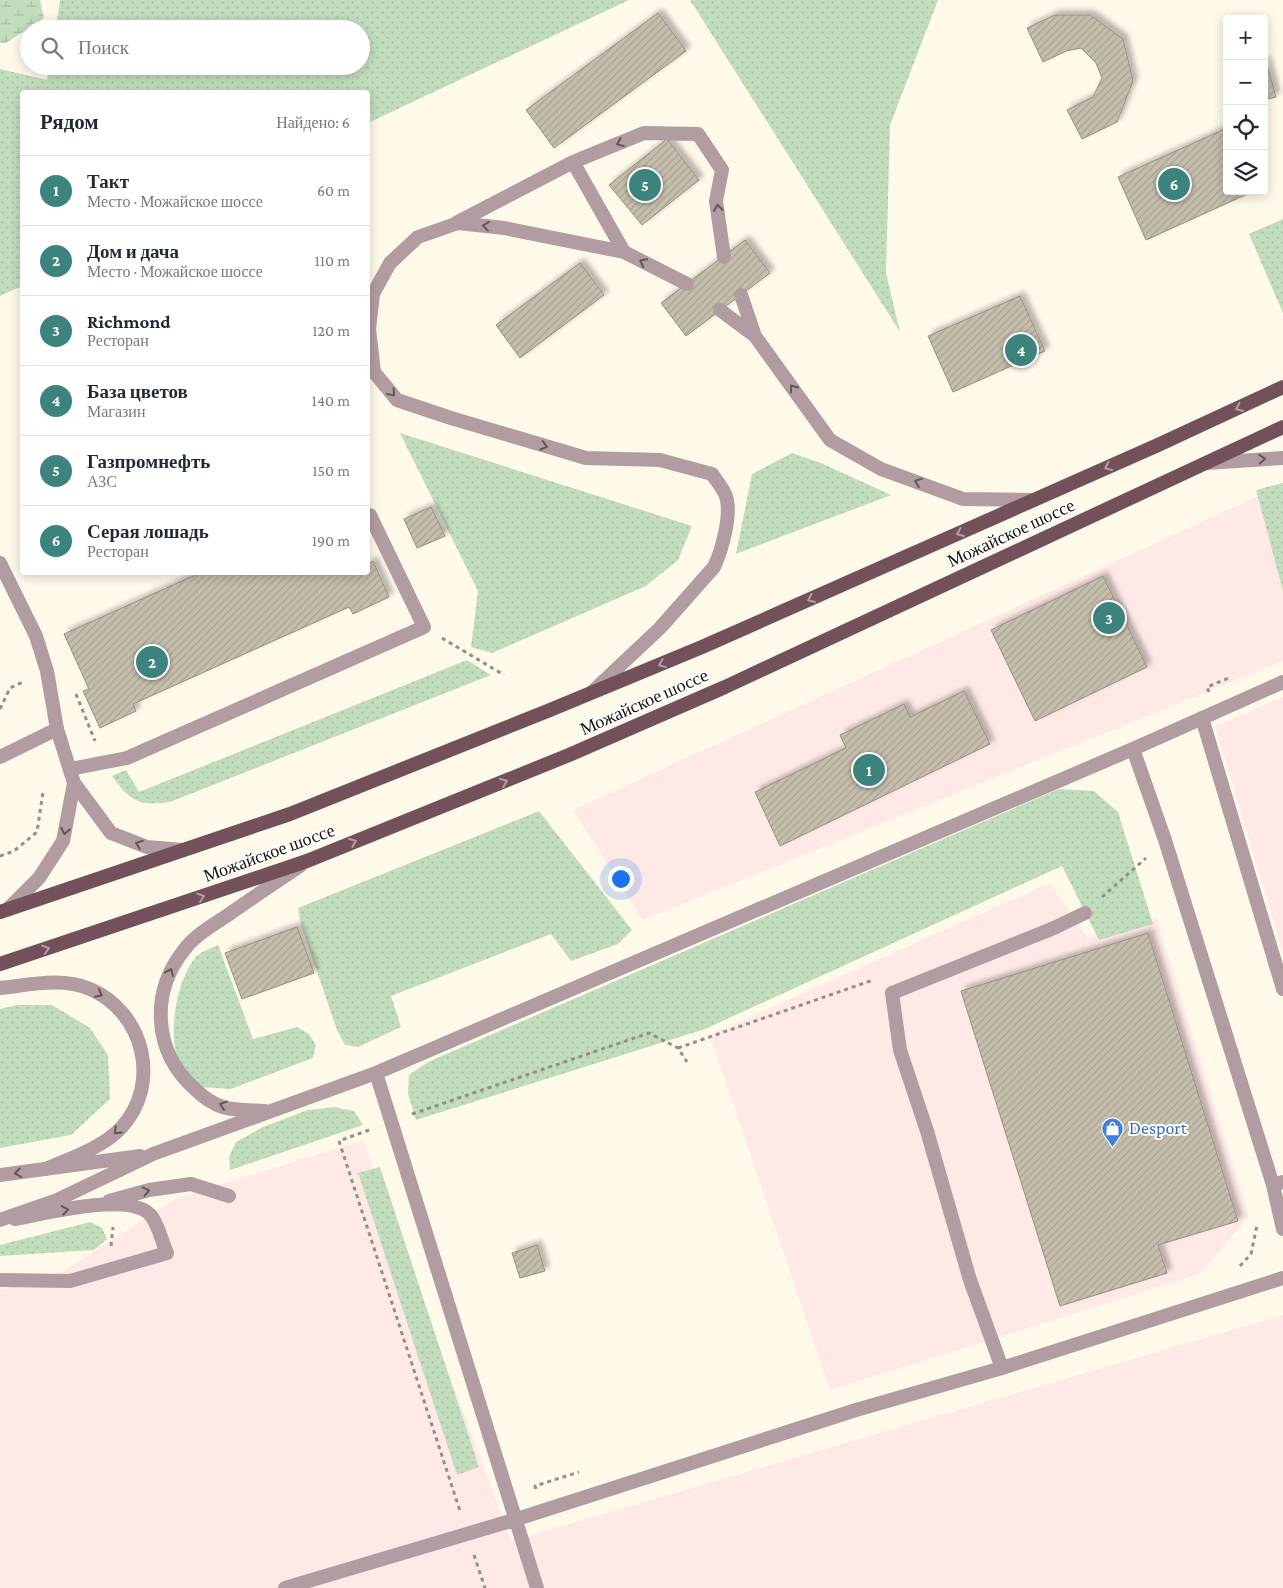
<!DOCTYPE html>
<html lang="ru">
<meta charset="utf-8">
<style>
:root{--surface:#fff;--page:#f2f2f3;--text:#1f2937;--muted:#747a83;--line:#e0e1e3;--accent:#3c837e}
body{margin:0;font-family:"Crimson Pro",serif;background:var(--page);color:var(--text)}
.controls{position:absolute;right:15px;top:15px;display:grid;overflow:hidden;border-radius:5px;box-shadow:0 2px 12px #0003}
.controls button{width:45px;height:45px;display:grid;place-items:center;padding:0;border:0;border-bottom:1px solid var(--line);background:var(--surface);color:var(--text);font:25px sans-serif}
.you{position:absolute;left:620px;top:878px;width:18px;height:18px;margin:-12px;border:4px solid #fff;border-radius:50%;background:#1a73e8;box-shadow:0 0 0 8px #1a73e833}
.badge{display:grid;place-items:center;width:32px;height:32px;border-radius:50%;background:var(--accent);color:#fff;font-size:16px;font-weight:700}
.pin{position:absolute;translate:-50% -50%;border:2px solid #fff;box-shadow:0 1px 5px #0006}
.list{margin:0;padding:0;list-style:none}
h2{display:flex;justify-content:space-between;align-items:center;height:65px;margin:0;padding:0 20px;font-size:21px}
h2 small{font-size:16px;font-weight:400;color:var(--muted)}
.list li{display:grid;grid-template-columns:32px 1fr auto;gap:15px;align-items:center;box-sizing:border-box;height:70px;padding:0 20px;border-top:1px solid var(--line)}
.list b{display:block;font-size:19px;white-space:nowrap}
.list p{margin:0;font-size:16px;white-space:nowrap;color:var(--muted)}
.list em{font-size:16px;font-style:normal;color:var(--muted)}
.icon{flex:none;width:28px;height:28px;fill:none;stroke:currentColor;stroke-width:2;stroke-linecap:round;stroke-linejoin:round}
.map{position:relative;flex:none;width:1283px;height:1588px;overflow:hidden}
.search{position:absolute;background:var(--surface);box-shadow:0 2px 12px #0003;left:20px;top:20px;width:350px;height:55px;display:flex;align-items:center;gap:12px;box-sizing:border-box;padding:0 18px;border-radius:28px;color:var(--muted);font-size:19px}
.panel{position:absolute;background:var(--surface);box-shadow:0 2px 12px #0003;left:20px;top:90px;width:350px;height:485px;border-radius:5px}
.map>svg:first-child{display:block}
.commercial{fill:#ffe9e7}
.grass{fill:url(#grass-dots)}
.wetland{fill:url(#wetland-marsh)}
.building{fill:url(#building-hatch);stroke:#968f7f;filter:url(#shadow)}
.lines{fill:none;stroke-linecap:round;stroke-linejoin:round}
.path{stroke:#949085;stroke-width:3;stroke-dasharray:4 4;stroke-linecap:butt}
.service{stroke:#b19ca1;stroke-width:14}
.minor{stroke:#b19ca1;stroke-width:14}
.primary{stroke:#73515a;stroke-width:14}
.oneway{stroke:#635756}
.oneway2{stroke:#b29fa4}
.labels{text-anchor:middle;stroke-width:4;stroke-linejoin:round;paint-order:stroke}
.street-label{font-size:18px;fill:#15120c;stroke:#fff}
.shop-label{font-size:18px;fill:#366cbe;stroke:#fff;text-anchor:start}
</style>
<div class="map">
<svg width="1283" height="1588" viewBox="0 0 1283 1588">
<defs>
<pattern id="grass-dots" width="8" height="8" patternUnits="userSpaceOnUse" patternTransform="scale(1.25)"><rect width="8" height="8" fill="#c1ddbe"/><path d="M2 2h.1M6 6h.1" fill="none" stroke="#a5bda2" stroke-width="1.8" stroke-linecap="round"/></pattern>
<pattern id="wetland-marsh" width="20" height="14" patternUnits="userSpaceOnUse" patternTransform="scale(1.25)"><rect width="20" height="14" fill="#c1ddbe"/><path d="M1 5h8M5 5V1M11 12h8M15 12V8" fill="none" stroke="#a5bda2"/></pattern>
<pattern id="building-hatch" width="6" height="6" patternUnits="userSpaceOnUse" patternTransform="scale(1.25)"><rect width="6" height="6" fill="#c5bead"/><path d="M-1 1l2-2M0 6l6-6M5 7l2-2" fill="none" stroke="#a8a294"/></pattern>
<filter id="shadow"><feDropShadow dx="4.5" dy="-4.5" stdDeviation="2.5" flood-color="#0004"/></filter>
</defs>
<rect width="100%" height="100%" fill="#fff9ea"/>
<path class="commercial" d="M1263 494 1283 563V661L643 920 573 810Z
M1283 697V952L1215 726Z
M1050 883 1087 938 1156 917 1249 1216 1200 1274 830 1390 710 1035Z
M363 1140 511 1541 1283 1315V1588H0V1290L64 1271 175 1199Z"/>
<path class="grass" d="M60 0H629L368 123V92H22V286L0 296V69L47 80 50 66H361V29H56Z
M690 0H938L890 125 886 273 900 332Z
M1283 219V313L1249 234Z
M400 433 692 526 678 560 646 586 492 653 471 647 478 591Z
M792 453 821 463 891 495 736 554 752 474Z
M1283 483V591L1256 490Z
M467 660 491 675 170 802C138 806 131 802 112 776L126 770 139 792Z
M1059 789 1094 791 1118 812 1153 924 1099 940 1062 866 705 1029 416 1120 408 1094 409 1075 428 1062Z
M539 811 632 930 618 944 571 961 551 934 391 996 401 1027 358 1047 345 1045 337 1030 301 925 298 908Z
M218 945 253 1039 297 1027 309 1034 316 1045 313 1058 231 1089 201 1087C194 1079 185 1072 180 1063 166 1037 177 977 197 956 202 951 212 948 218 945Z
M17 1005H52L90 1028 108 1055 110 1099 71 1135 0 1148V1009Z
M334 1107 354 1111 363 1125 230 1170 229 1157 236 1142 263 1127 308 1110Z
M380 1167 479 1467 457 1475 358 1173Z
M90 1222 102 1228 107 1239 94 1250 0 1256V1245Z"/>
<path class="wetland" d="M0 0H40L44 18 6 43H0Z"/>
<path class="building" d="M658 13 686 51 554 148 526 110Z
M1055 15H1090L1123 39 1133 81 1117 122 1082 139 1067 110 1093 97 1102 78 1096 63 1081 48 1066 51 1043 62 1027 28Z
M1264 61H1266L1276 97 1264 100Z
M1227 128V191H1254L1146 240 1118 177Z
M667 139 699 180 642 225 609 185Z
M745 240 770 273 686 336 661 303Z
M580 263 604 295 520 358 496 325Z
M1020 296 1045 351 953 392 928 336Z
M431 507 445 536 417 548 404 519Z
M373 561 389 597 353 614 349 607 133 704 136 711 100 728 83 691 89 689 64 634 202 572H368V564Z
M1103 576 1147 667 1035 721 991 630Z
M964 691 990 744 780 846 755 792 846 748 840 735 904 704 910 717Z
M297 927 314 973 242 999 225 953Z
M1148 933 1238 1221 1158 1245 1167 1273 1060 1306 961 991Z
M537 1245 545 1271 520 1278 512 1253Z"/>
<g class="lines">
<path class="path" d="M442 638 504 675
M1209 692 1207 687 1229 678
M76 694 95 741
M0 709 10 688 25 681
M0 856 14 851 37 832 43 792
M1102 897 1146 858
M678 1048 873 980
M412 1114 649 1033 678 1048 687 1062
M369 1130 339 1141 460 1511
M111 1246 113 1227
M1240 1266 1251 1254 1257 1225
M536 1489 535 1486 579 1472
M474 1555 485 1588"/>
<path class="service" d="M573 162 624 252
M456 223 573 162 644 133 698 134 722 170 716 201 724 257
M741 295 755 336
M720 310 755 336 830 440 881 469 963 499 1034 500
M0 563 36 636 47 671 57 729
M592 692 660 628 714 567C722 550 733 511 725 494 722 487 716 480 712 474L660 460 586 458 451 418 397 400 374 372 369 329 373 294 390 263 418 237 458 223 504 228 624 252 687 284
M1202 718 1283 989
M70 769 127 758 424 627 370 515
M1273 1185 1283 1182
M109 1201 149 1190 191 1184 229 1196
M0 1280 70 1281 167 1253C162 1242 159 1227 152 1217 134 1190 44 1214 15 1219
M1002 1368 970 1280 927 1131 900 1050 892 993 1054 928 1085 913"/>
<path class="minor" d="M1207 463 1283 458
M1133 749 1165 840 1273 1185 1283 1229
M0 757 57 729 74 783 111 833 147 847 183 850
M7 910 39 878 63 841 74 783
M0 988C29 985 62 977 90 989 144 1012 162 1084 121 1128 102 1148 71 1158 46 1169
M376 1073 537 1588
M265 1111C252 1110 236 1111 223 1107 213 1104 202 1096 195 1089 153 1052 150 993 184 950 195 935 213 925 228 915 252 898 276 882 300 866
M0 1175 140 1156
M0 1220 57 1200 153 1154 376 1073 1133 749 1283 682
M285 1588 517 1519 856 1410 1002 1368 1283 1278"/>
<path class="primary" d="M0 912 290 814 550 710 702 647 1158 445 1283 387
M0 964 307 861 569 755 725 687 1283 427"/>
</g>
<defs><path id="oneway-chevron" d="M-2-3.5L2.5 0L-2 3.5" fill="none" stroke-width="1.6" stroke-linecap="round" stroke-linejoin="round" transform="scale(1.25)"/></defs>
<g class="oneway">
<use href="#oneway-chevron" transform="translate(620 143) rotate(158)"/>
<use href="#oneway-chevron" transform="translate(718 208) rotate(-96)"/>
<use href="#oneway-chevron" transform="translate(486 226) rotate(-173)"/>
<use href="#oneway-chevron" transform="translate(643 262) rotate(-153)"/>
<use href="#oneway-chevron" transform="translate(793 388) rotate(-126)"/>
<use href="#oneway-chevron" transform="translate(392 393) rotate(49)"/>
<use href="#oneway-chevron" transform="translate(544 446) rotate(16)"/>
<use href="#oneway-chevron" transform="translate(1262 459) rotate(-4)"/>
<use href="#oneway-chevron" transform="translate(918 482) rotate(-159)"/>
<use href="#oneway-chevron" transform="translate(65 831) rotate(101)"/>
<use href="#oneway-chevron" transform="translate(139 844) rotate(-159)"/>
<use href="#oneway-chevron" transform="translate(170 972) rotate(-66)"/>
<use href="#oneway-chevron" transform="translate(99 994) rotate(28)"/>
<use href="#oneway-chevron" transform="translate(223 1105) rotate(-162)"/>
<use href="#oneway-chevron" transform="translate(117 1131) rotate(136)"/>
<use href="#oneway-chevron" transform="translate(18 1173) rotate(172)"/>
<use href="#oneway-chevron" transform="translate(146 1191) rotate(-13)"/>
<use href="#oneway-chevron" transform="translate(65 1210) rotate(-10)"/>
</g>
<g class="oneway2">
<use href="#oneway-chevron" transform="translate(1239 408) rotate(155)"/>
<use href="#oneway-chevron" transform="translate(1108 467) rotate(156)"/>
<use href="#oneway-chevron" transform="translate(960 533) rotate(156)"/>
<use href="#oneway-chevron" transform="translate(811 599) rotate(156)"/>
<use href="#oneway-chevron" transform="translate(662 664) rotate(158)"/>
<use href="#oneway-chevron" transform="translate(504 782) rotate(-22)"/>
<use href="#oneway-chevron" transform="translate(353 842) rotate(-22)"/>
<use href="#oneway-chevron" transform="translate(201 897) rotate(-19)"/>
<use href="#oneway-chevron" transform="translate(46 949) rotate(-18)"/>
</g>
<defs>
<symbol id="shop-pin" viewBox="-11 -11 22 30"><path d="M0 17L-7.5 6A9.5 9.5 0 1 1 7.5 6Z" fill="#3f7fe0" stroke="#fff"/><path d="M-5-2.5h2.3a2.7 3.5 0 0 1 5.4 0H5L5.5 6h-11ZM-1.5-2.5h3a1.5 2.3 0 0 0-3 0Z" fill="#fff"/></symbol>
</defs>
<g fill-rule="evenodd">
<use href="#shop-pin" x="1100" y="1116" width="25" height="34"/>
</g>
<g class="labels">
<g class="street-label">
<text transform="translate(1011 533) rotate(-25)" y="6">Можайское шоссе</text>
<text transform="translate(644 702) rotate(-24)" y="6">Можайское шоссе</text>
<text transform="translate(269 853) rotate(-20)" y="6">Можайское шоссе</text>
</g>
<g class="shop-label">
<text x="1129" y="1134">Desport</text>
</g>
</g>
</svg>
<div class="controls">
<button>+</button>
<button>−</button>
<button><svg class="icon" aria-label="locate" viewBox="0 0 24 24"><circle cx="12" cy="12" r="6"/><path d="M12 2v4M12 18v4M2 12h4M18 12h4"/></svg></button>
<button><svg class="icon" aria-label="layers" viewBox="0 0 24 24"><path d="M12 4l9 5-9 5-9-5zM3 14l9 5 9-5"/></svg></button>
</div>
<div class="you"></div>
<div class="pin badge" style="left:869px;top:770px">1</div>
<div class="pin badge" style="left:152px;top:662px">2</div>
<div class="pin badge" style="left:1109px;top:618px">3</div>
<div class="pin badge" style="left:1021px;top:350px">4</div>
<div class="pin badge" style="left:645px;top:185px">5</div>
<div class="pin badge" style="left:1174px;top:184px">6</div>
<div class="search"><svg class="icon" aria-label="search" viewBox="0 0 24 24"><circle cx="10" cy="10" r="6"/><path d="M15 15l6 6"/></svg>Поиск</div>
<section class="panel">
<h2>Рядом<small>Найдено: 6</small></h2>
<ul class="list">
<li><span class="badge">1</span><div><b>Такт</b><p>Место · Можайское шоссе</p></div><em>60 m</em></li>
<li><span class="badge">2</span><div><b>Дом и дача</b><p>Место · Можайское шоссе</p></div><em>110 m</em></li>
<li><span class="badge">3</span><div><b>Richmond</b><p>Ресторан</p></div><em>120 m</em></li>
<li><span class="badge">4</span><div><b>База цветов</b><p>Магазин</p></div><em>140 m</em></li>
<li><span class="badge">5</span><div><b>Газпромнефть</b><p>АЗС</p></div><em>150 m</em></li>
<li><span class="badge">6</span><div><b>Серая лошадь</b><p>Ресторан</p></div><em>190 m</em></li>
</ul>
</section>
</div>
